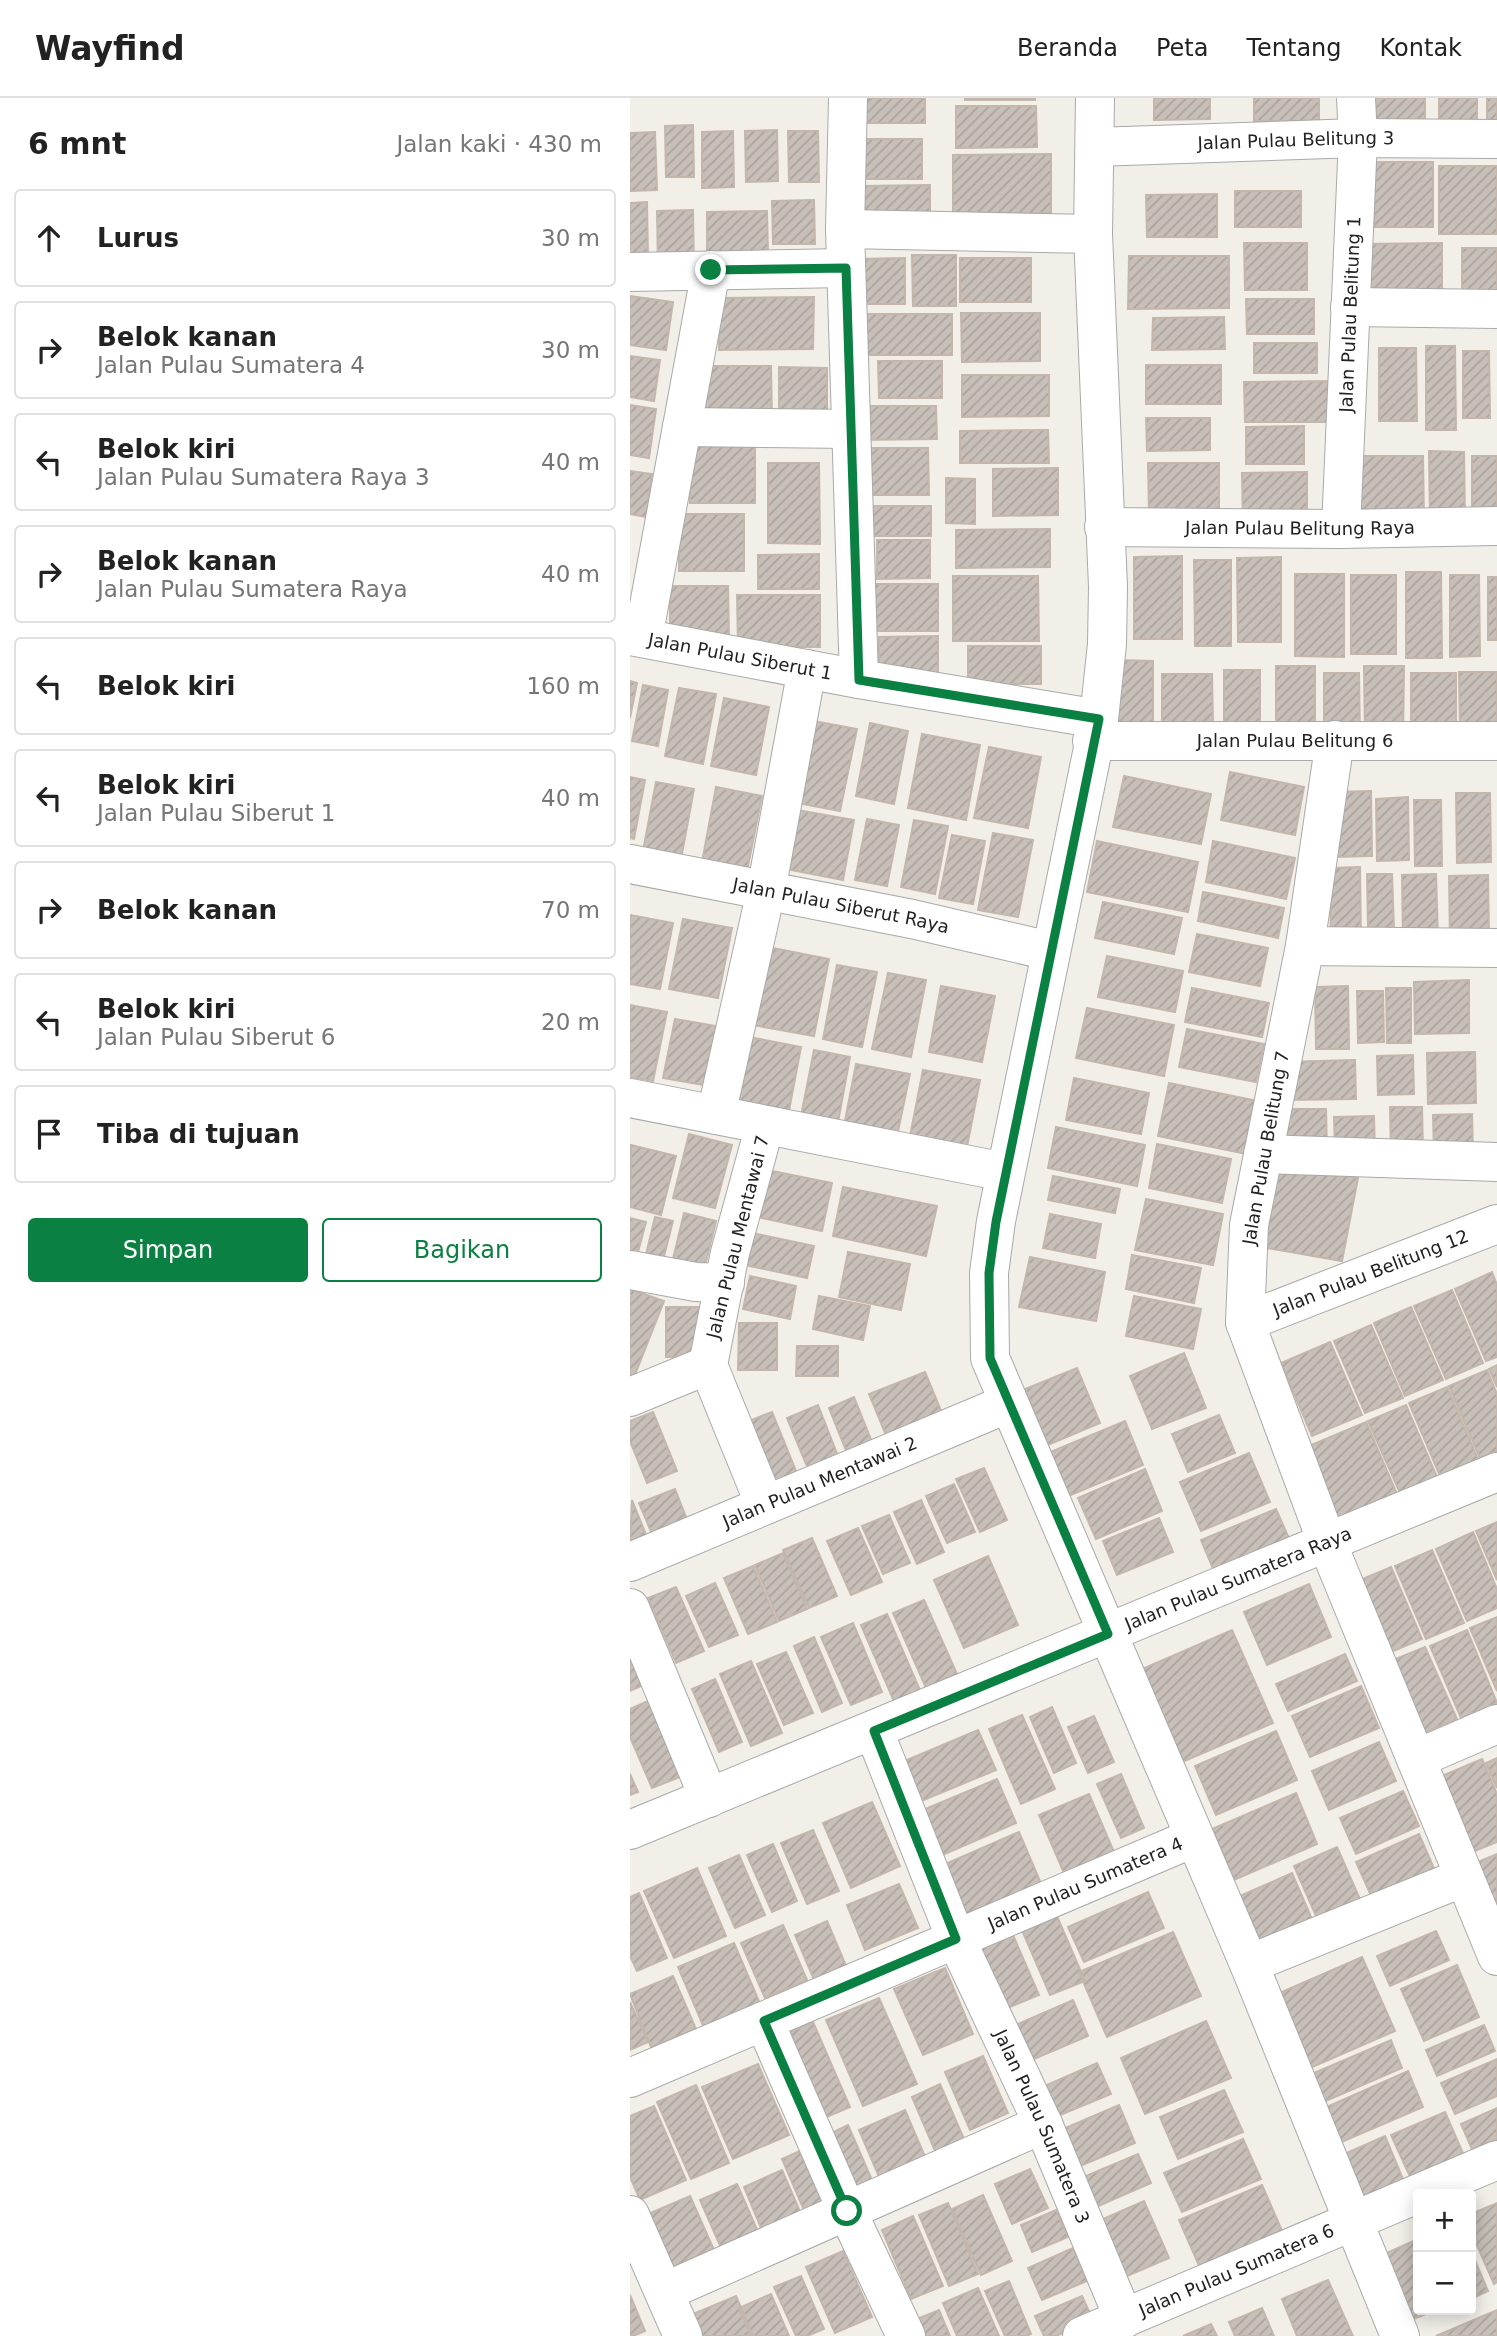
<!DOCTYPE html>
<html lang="id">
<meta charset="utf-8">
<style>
:root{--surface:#fff;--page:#f6f6f6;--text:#222;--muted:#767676;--line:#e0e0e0;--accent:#0b8043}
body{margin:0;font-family:"DejaVu Sans",sans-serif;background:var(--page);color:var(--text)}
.controls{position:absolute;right:21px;bottom:21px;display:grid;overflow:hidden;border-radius:7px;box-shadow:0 4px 18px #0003}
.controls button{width:63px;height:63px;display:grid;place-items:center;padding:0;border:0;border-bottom:2px solid var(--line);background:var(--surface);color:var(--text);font:35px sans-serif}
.stop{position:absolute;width:21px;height:21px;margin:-16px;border:5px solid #0b8043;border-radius:50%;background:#fff}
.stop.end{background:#0b8043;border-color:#fff;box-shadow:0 2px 7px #0008}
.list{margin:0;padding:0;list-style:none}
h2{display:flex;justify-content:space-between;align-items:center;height:91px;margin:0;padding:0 28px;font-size:30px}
h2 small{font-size:23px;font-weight:400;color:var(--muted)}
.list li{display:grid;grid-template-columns:46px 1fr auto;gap:21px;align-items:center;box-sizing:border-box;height:98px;margin:0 14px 14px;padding:0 14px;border:2px solid var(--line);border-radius:7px}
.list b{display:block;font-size:26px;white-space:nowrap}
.list p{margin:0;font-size:23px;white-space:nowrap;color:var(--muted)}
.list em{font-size:23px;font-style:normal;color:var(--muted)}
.actions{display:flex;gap:14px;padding:21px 28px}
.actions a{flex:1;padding:16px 0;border:2px solid var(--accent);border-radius:7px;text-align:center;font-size:24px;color:var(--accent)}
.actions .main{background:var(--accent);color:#fff}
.icon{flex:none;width:38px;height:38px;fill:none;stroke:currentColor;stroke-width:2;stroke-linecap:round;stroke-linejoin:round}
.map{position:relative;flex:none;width:867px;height:2238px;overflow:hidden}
header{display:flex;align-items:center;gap:42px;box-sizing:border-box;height:98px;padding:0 35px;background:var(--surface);border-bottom:2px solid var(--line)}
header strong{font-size:33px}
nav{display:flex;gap:38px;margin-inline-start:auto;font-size:24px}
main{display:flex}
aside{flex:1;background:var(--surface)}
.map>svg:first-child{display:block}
.building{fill:url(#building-hatch);stroke:#c4b6ab;stroke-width:2}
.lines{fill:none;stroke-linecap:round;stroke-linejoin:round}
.street-casing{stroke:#a9a9a9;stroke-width:40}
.street{stroke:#fff;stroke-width:38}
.route{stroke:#0b8043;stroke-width:9}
.labels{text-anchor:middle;stroke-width:7;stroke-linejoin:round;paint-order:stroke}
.street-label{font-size:18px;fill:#222;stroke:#fff}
</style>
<header>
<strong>Wayfind</strong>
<nav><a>Beranda</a><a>Peta</a><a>Tentang</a><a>Kontak</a></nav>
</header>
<main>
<aside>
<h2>6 mnt<small>Jalan kaki · 430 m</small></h2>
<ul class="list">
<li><svg class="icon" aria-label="ahead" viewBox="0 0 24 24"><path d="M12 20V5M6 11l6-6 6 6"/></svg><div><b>Lurus</b></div><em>30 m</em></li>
<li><svg class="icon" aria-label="right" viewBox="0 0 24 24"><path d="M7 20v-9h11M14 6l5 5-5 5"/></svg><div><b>Belok kanan</b><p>Jalan Pulau Sumatera 4</p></div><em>30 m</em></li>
<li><svg class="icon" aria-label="left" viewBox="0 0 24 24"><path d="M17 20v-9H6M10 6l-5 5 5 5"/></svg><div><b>Belok kiri</b><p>Jalan Pulau Sumatera Raya 3</p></div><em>40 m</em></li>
<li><svg class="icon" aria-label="right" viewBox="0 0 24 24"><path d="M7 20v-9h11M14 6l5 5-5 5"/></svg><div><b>Belok kanan</b><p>Jalan Pulau Sumatera Raya</p></div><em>40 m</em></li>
<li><svg class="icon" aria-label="left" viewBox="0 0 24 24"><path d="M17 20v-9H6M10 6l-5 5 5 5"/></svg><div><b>Belok kiri</b></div><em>160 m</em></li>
<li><svg class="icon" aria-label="left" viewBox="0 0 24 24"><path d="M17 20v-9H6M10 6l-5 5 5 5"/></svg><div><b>Belok kiri</b><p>Jalan Pulau Siberut 1</p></div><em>40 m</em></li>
<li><svg class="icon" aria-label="right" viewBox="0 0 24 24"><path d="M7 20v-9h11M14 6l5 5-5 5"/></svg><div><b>Belok kanan</b></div><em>70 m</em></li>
<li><svg class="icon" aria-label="left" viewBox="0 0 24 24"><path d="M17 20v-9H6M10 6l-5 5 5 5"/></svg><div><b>Belok kiri</b><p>Jalan Pulau Siberut 6</p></div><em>20 m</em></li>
<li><svg class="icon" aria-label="arrive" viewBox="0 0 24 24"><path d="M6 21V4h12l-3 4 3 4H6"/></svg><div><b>Tiba di tujuan</b></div></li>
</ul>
<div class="actions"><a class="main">Simpan</a><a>Bagikan</a></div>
</aside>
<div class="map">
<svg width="867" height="2238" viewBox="0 0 867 2238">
<defs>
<pattern id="building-hatch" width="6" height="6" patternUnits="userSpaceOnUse" patternTransform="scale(1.75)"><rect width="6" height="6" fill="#c7bfb8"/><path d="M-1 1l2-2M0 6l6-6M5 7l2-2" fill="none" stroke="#aba49e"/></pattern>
</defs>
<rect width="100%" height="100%" fill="#f2efe9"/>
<path class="building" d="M232 0H295V25H232Z
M335 0H405V2H335Z
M524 0H580V21L524 22Z
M624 0H689V23H624Z
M735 0H795V33H735Z
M809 0H847V30L809 31Z
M857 0H867V36H857Z
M326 8H406L407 49 326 50Z
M63 27 64 79H36L35 28Z
M147 32 148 83 116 84 115 33Z
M103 33 104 89 72 90V34Z
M158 33H188L189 84H159Z
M25 34 27 92 0 93V35Z
M227 41H292V81H227Z
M421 56V115L323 116V57Z
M743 64H803V129H744Z
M809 68H867V136H809Z
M300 87V125H230V88Z
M605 93H671V129H605Z
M587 96V139H517L516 97Z
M184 102 185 146H143L142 103Z
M17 104 18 159H0V105Z
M63 112 64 169 28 170 27 113Z
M137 113 138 155 77 157V114Z
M614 145H677V192H615Z
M812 145V205H733V146Z
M832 150H867V193H832Z
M282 157H326V208H283Z
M499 158H599V210L498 211Z
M275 160V206H225V161Z
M330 160H401V204H330Z
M0 198 43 204 36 252 0 247Z
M184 199 183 251 89 252 88 200Z
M616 201H684V236H617Z
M331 215H410V263L332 264Z
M233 216H322V257H233Z
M594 219 595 251 522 252 523 220Z
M624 245H687V275H624Z
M796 248H825L826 332H796Z
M749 250H786L787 323H749Z
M833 253H859L860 320H833Z
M0 258 30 262 24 303 0 299Z
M248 263H312V300H249Z
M516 267H591V306H516Z
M75 268H141L142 322H75Z
M149 269 197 270V322H149Z
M332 277H419V318L332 319Z
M703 283V324H615L614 284Z
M0 307 26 311 19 360 0 357Z
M229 308H306L307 341 229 342Z
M516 320H580V352L517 353Z
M674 328V366H616V329Z
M418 332 419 365H330V333Z
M60 347H125V405H60Z
M225 350H298L299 397H226Z
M799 353 834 354 835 422 800 423Z
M731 358H793L794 423 731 424Z
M842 358H867V412H842Z
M138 365H189L190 446 138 445Z
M518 365H589V414L519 415Z
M428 370V417L363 418V371Z
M0 373 22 376 16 419 0 416Z
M677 374V427H613L612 375Z
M316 380 345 381V426L316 425Z
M231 408H301V438H232Z
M49 416H114V473H49Z
M420 431V469L326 470V432Z
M247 442H300V480L247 481Z
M189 456V491H128V457Z
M552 458V541H504V459Z
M651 459V544H608L607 460Z
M564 462H601V548H565Z
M776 474H811L812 560H776Z
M665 476H714V559L665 558Z
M721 477H766V556H721Z
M820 477H849L850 558 820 559Z
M323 478H408L409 543H323Z
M858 479H867V542H858Z
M243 486H308V533H243Z
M40 488H98L99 539H40Z
M107 497H190V549H108Z
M308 538V579H249V539Z
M338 548H411V586H338Z
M488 562 523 563V635H488Z
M646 568H685V636H646Z
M734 568H774L773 641H735Z
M594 572H630V636H594Z
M829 574H867V635H830Z
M694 575H729L730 640 694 641Z
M781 575H826V634H781Z
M532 576H582L583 627H532Z
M0 583 7 585 0 620Z
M13 587 38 592 28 648 2 643Z
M49 590 86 596 73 666 35 658Z
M94 600 139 609 126 677 81 668Z
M173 621 227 631 210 713 157 703Z
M240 625 278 633 264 706 226 698Z
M292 636 350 647 336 722 278 710Z
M359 649 411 659 398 730 344 720Z
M600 674 674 689 665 737 591 722Z
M494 678 581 696 571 746 483 729Z
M0 679 15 682 4 741 0 740Z
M26 684 64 691 51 761 13 753Z
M86 689 132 698 115 783 70 775Z
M741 693 742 758 705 759 704 694Z
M826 695H860L861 764 827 765Z
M778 699 779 762 747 763 746 701Z
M784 702H811L812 768H785Z
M167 712 224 722 213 782 156 771Z
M237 721 269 727 257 788 225 782Z
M284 722 318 728 305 796 271 789Z
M363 735 403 742 388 819 348 812Z
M322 737 355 743 343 806 309 800Z
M467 743 568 764 558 814 457 794Z
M583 743 665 760 656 801 576 784Z
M730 769 731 844 701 845 700 770Z
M737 776H762L764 831H738Z
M806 776 808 841 773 842 772 777Z
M858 777 859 842 820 843 819 778Z
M573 794 654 810 648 840 568 823Z
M473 804 552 820 544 856 465 840Z
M0 817 43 825 30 891 0 886Z
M53 821 102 830 88 900 39 891Z
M567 836 638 850 630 888 559 874Z
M138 849 199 861 184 938 123 927Z
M477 858 553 873 545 914 468 899Z
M207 867 247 874 232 949 193 941Z
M258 875 296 882 281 959 242 951Z
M839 882V935L785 936 784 884Z
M311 888 365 898 352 964 299 954Z
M718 888 719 951H686L685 889Z
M562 890 639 905 632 939 555 924Z
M756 890H781V945H757Z
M727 893H753L754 944 728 945Z
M0 907 37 914 23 983 0 979Z
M457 910 544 927 534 978 446 960Z
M45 921 86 928 74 987 33 980Z
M557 931 634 946 626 984 549 969Z
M119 939 171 949 158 1018 105 1008Z
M184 952 220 959 208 1024 171 1018Z
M845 954 846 1005 798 1006 797 955Z
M783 957 784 996 748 997 747 958Z
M725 962 726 1001 653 1002 652 964Z
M226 966 280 976 267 1038 214 1028Z
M293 972 350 982 336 1054 279 1043Z
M444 980 519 995 511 1036 436 1022Z
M539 985 628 1003 617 1056 528 1038Z
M760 1009H792L793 1054 761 1055Z
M651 1011H696L697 1052 652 1053Z
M842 1016 843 1054 804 1055 803 1017Z
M744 1018 745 1054 705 1055 704 1019Z
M426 1029 515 1047 507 1088 418 1070Z
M59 1036 102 1047 85 1110 43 1100Z
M527 1046 601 1061 592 1105 519 1090Z
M1 1047 46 1058 31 1117 0 1109Z
M646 1065 728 1080 712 1163 631 1149Z
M137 1072 202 1085 192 1133 127 1119Z
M423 1078 490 1091 485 1115 418 1102Z
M213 1089 307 1108 296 1158 203 1138Z
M516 1101 593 1116 583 1167 505 1152Z
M54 1115 86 1123 75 1168 43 1161Z
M420 1116 471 1126 465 1160 413 1150Z
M25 1119 43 1123 30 1174 13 1169Z
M0 1120 16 1124 4 1169 0 1168Z
M117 1134 184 1148 177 1180 110 1166Z
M218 1154 280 1166 271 1212 209 1199Z
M502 1157 571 1170 564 1205 496 1191Z
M400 1159 475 1174 466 1223 389 1209Z
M862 1174 867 1187V1259L856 1263 825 1191Z
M120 1178 166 1188 160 1221 113 1211Z
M0 1191 34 1203 4 1279 0 1277Z
M822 1192 853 1265 816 1281 784 1208Z
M189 1198 240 1208 233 1242 183 1231Z
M504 1198 571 1211 563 1251 496 1238Z
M36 1209H69L68 1259H36Z
M781 1209 813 1282 775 1298 744 1225Z
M109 1225H147V1272H108Z
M741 1227 773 1300 735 1315 704 1243Z
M700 1244 732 1317 682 1338 651 1265Z
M167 1248H208V1278H166Z
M554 1255 576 1310 522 1331 500 1278Z
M867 1267V1289L859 1271Z
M447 1270 470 1325 418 1347 395 1291Z
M857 1272 867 1296V1353L850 1360 819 1288Z
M295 1274 314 1320 258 1342 239 1296Z
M817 1289 848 1361 810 1378 779 1305Z
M224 1299 244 1349 219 1360 199 1310Z
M188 1307 211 1366 181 1378 157 1320Z
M776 1307 807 1379 770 1395 738 1323Z
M23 1314 47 1373 17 1385 0 1343V1323Z
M142 1314 168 1378 132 1391 106 1328Z
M589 1317 605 1355 558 1374 542 1336Z
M495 1323 513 1367 436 1399 418 1355Z
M736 1324 767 1396 705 1422 674 1350Z
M619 1355 640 1404 571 1433 550 1384Z
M354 1370 377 1422 350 1434 326 1381Z
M515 1371 532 1413 466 1441 448 1400Z
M324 1386 345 1434 317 1445 296 1398Z
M45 1391 62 1434 27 1448 9 1405Z
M2 1402 21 1449 0 1447Z
M291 1402 314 1454 287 1466 264 1414Z
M646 1411 665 1454 589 1485 571 1442Z
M259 1417 280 1465 253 1476 232 1428Z
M529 1420 543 1454 487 1477 473 1443Z
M867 1424V1482L846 1433Z
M228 1430 252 1484 221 1497 197 1443Z
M843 1434 867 1491V1510L837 1523 806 1451Z
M182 1440 207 1498 179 1510 153 1452Z
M802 1452 834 1525 796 1541 765 1468Z
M153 1455 177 1511 149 1523 125 1467Z
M358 1458 388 1527 334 1550 304 1482Z
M123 1468 147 1524 118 1536 94 1480Z
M761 1469 792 1541 754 1557 723 1485Z
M85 1485 108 1537 79 1549 56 1498Z
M679 1486 701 1539 637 1567 614 1514Z
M46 1489 74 1553 46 1565 18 1500Z
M294 1502 327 1576 296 1590 263 1515Z
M257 1516 292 1597 266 1608 231 1527Z
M867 1519V1593L840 1530Z
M223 1525 252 1594 221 1607 191 1539Z
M602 1532 643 1625 550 1665 510 1572Z
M837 1532 867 1605 831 1620 800 1548Z
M0 1538 20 1584 0 1593Z
M184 1539 212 1605 192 1614 164 1548Z
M795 1549 827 1621 789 1637 758 1564Z
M156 1554 183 1615 154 1627 127 1566Z
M715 1556 727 1583 658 1613 646 1586Z
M121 1563 152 1635 121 1648 90 1576Z
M85 1581 112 1644 89 1654 62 1591Z
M731 1588 749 1630 680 1659 662 1618Z
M22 1601 55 1677 22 1690 0 1639V1611Z
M422 1609 446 1665 424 1675 400 1619Z
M392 1617 425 1691 391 1706 359 1631Z
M464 1618 484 1664 458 1675 438 1629Z
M348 1632 366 1672 289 1704 272 1664Z
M646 1633 667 1682 586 1717 565 1668Z
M749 1644 766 1683 699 1712 682 1673Z
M867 1660V1690L856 1665Z
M852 1661 867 1696V1744L840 1755 807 1680Z
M0 1676 8 1694 0 1697Z
M491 1676 514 1730 491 1740 467 1686Z
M367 1681 386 1725 308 1759 288 1714Z
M773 1693 789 1728 726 1756 710 1720Z
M666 1695 687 1746 604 1782 582 1731Z
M459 1696 487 1761 437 1782 409 1717Z
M242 1704 270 1768 221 1790 193 1725Z
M183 1732 209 1793 177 1806 151 1745Z
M389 1734 412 1788 336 1820 313 1767Z
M789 1736 806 1775 743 1802 726 1764Z
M143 1746 167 1803 142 1814 117 1757Z
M707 1749 736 1815 693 1834 664 1768Z
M867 1756V1824L838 1768Z
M109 1757 135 1817 105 1830 79 1770Z
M67 1770 96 1838 44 1860 14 1793Z
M662 1775 688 1835 637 1857 610 1798Z
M269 1786 288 1830 235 1852 217 1807Z
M518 1794 534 1830 454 1864 438 1829Z
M9 1795 37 1860 7 1873 0 1858V1799Z
M426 1816 455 1883 420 1897 391 1830Z
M197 1823 217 1870 185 1884 165 1837Z
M153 1827 177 1882 135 1900 111 1845Z
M806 1833 819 1862 760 1888 747 1858Z
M543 1834 571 1898 477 1939 449 1874Z
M383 1837 409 1897 375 1911 349 1852Z
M104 1845 131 1908 75 1932 48 1869Z
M732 1859 765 1933 671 1974 638 1900Z
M827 1867 849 1919 794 1943 771 1891Z
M315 1870 343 1936 293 1957 264 1891Z
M43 1878 66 1931 21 1949 0 1896Z
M249 1900 287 1986 233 2008 196 1922Z
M443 1902 458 1938 397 1964 381 1929Z
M0 1904 18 1944 0 1952Z
M576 1923 601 1980 515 2016 491 1960Z
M183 1924 220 2009 192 2021 155 1936Z
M854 1927 865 1953 807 1978 796 1952Z
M761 1942 772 1970 689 2006 677 1978Z
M353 1958 378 2015 340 2032 315 1974Z
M867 1961V1998L825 2016 811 1985Z
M467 1965 481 1996 423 2020 410 1990Z
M128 1966 159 2037 103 2061 72 1989Z
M778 1973 793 2009 707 2046 692 2011Z
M310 1986 337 2048 308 2060 282 1999Z
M66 1987 99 2065 61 2081 27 2004Z
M594 1992 613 2034 548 2061 530 2019Z
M489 2007 505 2045 443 2071 426 2034Z
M24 2008 56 2082 10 2102 0 2079V2018Z
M867 2010V2057L848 2065 831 2026Z
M275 2012 299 2068 253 2088 229 2032Z
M815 2014 839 2069 786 2092 761 2037Z
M218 2027 245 2089 223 2098 197 2037Z
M755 2038 778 2093 735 2111 712 2057Z
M613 2041 631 2081 552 2114 534 2075Z
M174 2051 201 2115 179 2124 152 2061Z
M508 2056 521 2085 457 2113 444 2083Z
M400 2071 418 2110 382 2126 365 2086Z
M152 2072 175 2125 136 2142 114 2089Z
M107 2086 132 2143 95 2159 70 2102Z
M632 2087 657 2144 574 2179 549 2122Z
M353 2097 382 2163 351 2177 322 2111Z
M60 2098 88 2161 46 2179 18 2116Z
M514 2103 539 2160 488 2182 464 2125Z
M318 2105 348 2176 319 2188 289 2117Z
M867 2105V2184L864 2186 841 2134V2116Z
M426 2112 438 2139 402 2154 391 2127Z
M283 2118 313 2188 281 2201 252 2132Z
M788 2141V2212H806L781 2222 752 2157Z
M443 2150 457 2183 412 2202 398 2170Z
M213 2153 242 2219 205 2235 176 2169Z
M841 2153 858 2193 841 2201Z
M171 2178 194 2231 177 2238H166L144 2189Z
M698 2182 723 2238H667L652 2201Z
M379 2183 401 2236 396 2238H375L355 2193Z
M348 2190 369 2238H327L313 2205Z
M141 2196 159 2238H121L109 2210Z
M0 2197 15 2233 3 2238H0Z
M106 2198 123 2238H72L63 2216Z
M452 2198 463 2222 426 2238H414L405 2218Z
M632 2210 644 2238H605L599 2224Z
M309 2212 320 2238H288L282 2223Z
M867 2212V2238H806Z
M581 2226 587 2238H553Z"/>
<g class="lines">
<defs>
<g id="street">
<path d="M218 0 215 131 229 581"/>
<path d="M465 0 463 136 478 489 477 546 469 621 366 1123 359 1175 360 1260 619 1866 770 2238"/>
<path id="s1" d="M465 49 728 40 867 41"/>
<path d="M215 131 463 136"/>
<path d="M0 174 216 170"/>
<path d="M720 209 867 211"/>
<path d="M52 329 221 331"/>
<path id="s2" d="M474 429 711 431 867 428"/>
<path id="s3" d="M711 431 728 40 726 0"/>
<path id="s4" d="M0 538 229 581 469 621"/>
<path d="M13 540 81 172"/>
<path d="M705 642 675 848 619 1127 615 1224 698 1447 867 1858"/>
<path id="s5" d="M462 643H867"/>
<path id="s6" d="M0 766 282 821 420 853"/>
<path d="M675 848 867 850"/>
<path d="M0 1000 375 1074"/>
<path d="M86 1017 136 793 177 571"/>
<path d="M135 1027 100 1155 78 1267 135 1407"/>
<path d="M633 1056 867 1064"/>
<path d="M0 1172 66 1184 95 1185"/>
<path id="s7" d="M615 1224 867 1126"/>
<path d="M0 1299 78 1267"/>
<path id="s8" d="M0 1464 379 1305"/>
<path d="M0 1510 79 1700"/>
<path id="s9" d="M244 1633 326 1841 413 2026 494 2221"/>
<path d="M786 1661 867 1626"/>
<path id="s10" d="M0 1732 867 1374"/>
<path d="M619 1866 834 1779"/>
<path d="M134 1923 217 2113 276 2238"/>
<path id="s11" d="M0 1980 563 1740"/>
<path d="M0 2117 53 2238"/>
<path d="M34 2194 413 2026"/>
<path id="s12" d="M452 2238 867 2062"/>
</g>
</defs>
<use href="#street" class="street-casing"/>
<use href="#street" class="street"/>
</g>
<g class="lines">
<path class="route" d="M81 172 216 170 229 582 469 621 366 1124 359 1175 360 1260 478 1536 244 1633 326 1841 134 1923 217 2113"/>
</g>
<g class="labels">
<g class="street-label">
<text dy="6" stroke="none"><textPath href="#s1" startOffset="201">Jalan Pulau Belitung 3</textPath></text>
<text dy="6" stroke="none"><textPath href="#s3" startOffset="215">Jalan Pulau Belitung 1</textPath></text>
<text dy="6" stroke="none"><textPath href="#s2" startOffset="196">Jalan Pulau Belitung Raya</textPath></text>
<text dy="6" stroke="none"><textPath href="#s4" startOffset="112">Jalan Pulau Siberut 1</textPath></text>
<text dy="6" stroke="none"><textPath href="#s5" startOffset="203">Jalan Pulau Belitung 6</textPath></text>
<text dy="6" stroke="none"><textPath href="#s6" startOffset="215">Jalan Pulau Siberut Raya</textPath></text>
<text transform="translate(636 1050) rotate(-80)" y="6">Jalan Pulau Belitung 7</text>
<text transform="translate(108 1139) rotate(-76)" y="6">Jalan Pulau Mentawai 7</text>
<text dy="6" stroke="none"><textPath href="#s7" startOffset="135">Jalan Pulau Belitung 12</textPath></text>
<text dy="6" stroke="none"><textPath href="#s8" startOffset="206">Jalan Pulau Mentawai 2</textPath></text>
<text dy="6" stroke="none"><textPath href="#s10" startOffset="658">Jalan Pulau Sumatera Raya</textPath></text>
<text dy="6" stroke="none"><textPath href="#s11" startOffset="495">Jalan Pulau Sumatera 4</textPath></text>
<text dy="6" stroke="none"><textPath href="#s9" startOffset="430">Jalan Pulau Sumatera 3</textPath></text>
<text dy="6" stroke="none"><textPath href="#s12" startOffset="168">Jalan Pulau Sumatera 6</textPath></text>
</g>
</g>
</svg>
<div class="controls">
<button>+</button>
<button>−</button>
</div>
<div class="stop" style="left:217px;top:2113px"></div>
<div class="stop end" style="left:81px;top:172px"></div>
</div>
</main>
